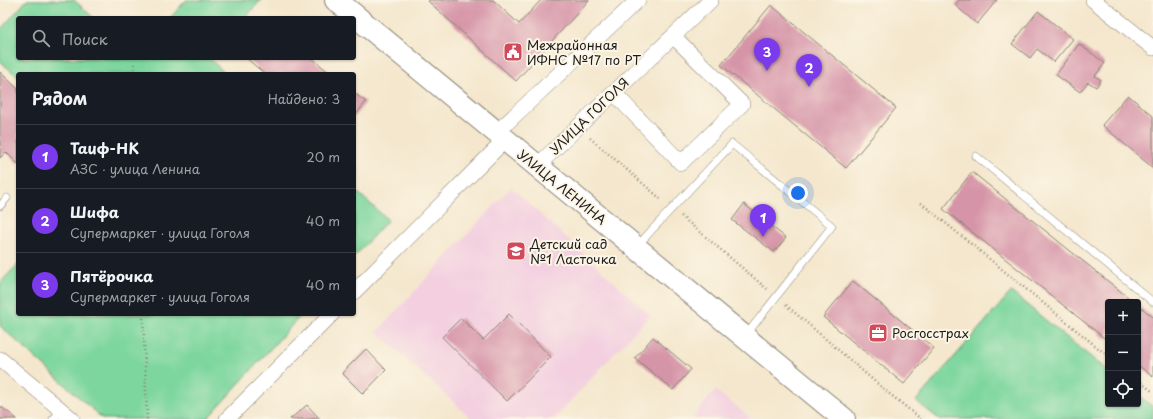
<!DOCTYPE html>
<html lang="ru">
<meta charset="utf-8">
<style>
:root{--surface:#171b24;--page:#242831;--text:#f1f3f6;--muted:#9ea1a6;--line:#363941;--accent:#7c3aed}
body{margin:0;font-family:"Playpen Sans",sans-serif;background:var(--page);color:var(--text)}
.controls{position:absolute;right:12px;bottom:12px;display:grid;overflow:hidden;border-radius:4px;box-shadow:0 1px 3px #0004}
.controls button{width:36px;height:36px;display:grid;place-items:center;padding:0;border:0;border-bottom:1px solid var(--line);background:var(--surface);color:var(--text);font:20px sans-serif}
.you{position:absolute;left:798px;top:193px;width:14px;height:14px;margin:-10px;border:3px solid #fff;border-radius:50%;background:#1a73e8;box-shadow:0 0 0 6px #1a73e833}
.badge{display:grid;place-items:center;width:26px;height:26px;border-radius:50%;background:var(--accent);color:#fff;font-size:13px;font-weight:700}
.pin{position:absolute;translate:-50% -33px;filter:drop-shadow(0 1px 2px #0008)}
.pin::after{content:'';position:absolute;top:21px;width:14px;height:12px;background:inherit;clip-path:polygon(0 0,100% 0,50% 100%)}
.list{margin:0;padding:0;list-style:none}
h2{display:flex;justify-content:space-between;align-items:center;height:52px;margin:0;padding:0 16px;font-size:17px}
h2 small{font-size:13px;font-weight:400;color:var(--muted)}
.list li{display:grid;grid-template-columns:26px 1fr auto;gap:12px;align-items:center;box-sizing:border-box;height:64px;padding:0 16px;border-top:1px solid var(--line)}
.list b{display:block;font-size:15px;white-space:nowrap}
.list p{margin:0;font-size:13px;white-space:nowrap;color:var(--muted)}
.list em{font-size:13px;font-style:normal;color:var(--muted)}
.icon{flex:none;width:22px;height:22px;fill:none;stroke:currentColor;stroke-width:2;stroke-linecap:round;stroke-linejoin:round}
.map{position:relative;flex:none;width:1153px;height:419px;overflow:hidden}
.search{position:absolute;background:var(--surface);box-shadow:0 1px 3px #0004;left:16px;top:16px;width:340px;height:44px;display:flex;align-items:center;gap:10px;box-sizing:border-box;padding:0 14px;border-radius:4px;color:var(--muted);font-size:15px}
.panel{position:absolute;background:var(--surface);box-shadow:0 1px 3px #0004;left:16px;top:72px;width:340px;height:244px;border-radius:4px}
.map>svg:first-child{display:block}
.built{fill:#f3cfe0}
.green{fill:#7cd69d;stroke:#4c795c}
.building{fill:#d694a8}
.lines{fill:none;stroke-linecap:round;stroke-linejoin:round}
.service-casing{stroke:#888274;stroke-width:8}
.minor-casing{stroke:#888274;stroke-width:16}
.primary-casing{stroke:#888274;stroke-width:24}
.path{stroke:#888274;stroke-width:2.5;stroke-dasharray:1 3;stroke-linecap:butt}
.service{stroke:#fff;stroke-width:7}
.minor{stroke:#fff;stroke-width:15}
.primary{stroke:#fff;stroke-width:22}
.labels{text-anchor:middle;stroke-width:4;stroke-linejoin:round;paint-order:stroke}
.poi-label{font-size:13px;fill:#1c1c1c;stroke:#fcf5e5;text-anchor:start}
.street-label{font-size:13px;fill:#1c1c1c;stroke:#fcf5e5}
</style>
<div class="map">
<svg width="1153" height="419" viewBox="0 0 1153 419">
<rect width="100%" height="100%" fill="#fcf5e5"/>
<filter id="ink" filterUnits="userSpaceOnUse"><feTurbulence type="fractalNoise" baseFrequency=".025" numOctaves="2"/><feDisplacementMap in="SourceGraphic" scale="8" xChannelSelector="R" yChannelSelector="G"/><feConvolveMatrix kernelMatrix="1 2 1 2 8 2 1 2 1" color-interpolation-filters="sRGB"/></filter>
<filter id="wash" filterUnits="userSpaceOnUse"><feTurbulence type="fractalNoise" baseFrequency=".012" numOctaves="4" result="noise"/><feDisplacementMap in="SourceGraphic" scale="16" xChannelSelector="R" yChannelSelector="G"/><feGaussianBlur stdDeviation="0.9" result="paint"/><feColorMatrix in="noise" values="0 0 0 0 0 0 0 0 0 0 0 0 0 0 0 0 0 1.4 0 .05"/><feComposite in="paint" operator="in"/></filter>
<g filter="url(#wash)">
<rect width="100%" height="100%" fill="#f4e7cd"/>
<path class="built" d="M511 187 650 315 554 419H472L377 332Z
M715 390 752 419H692Z"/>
<path class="green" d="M27 0H74L94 18H18V58H209L226 74H18V77L0 61V30Z
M186 0H261L245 18H170Z
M354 189 388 220 354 257Z
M18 264V314H302L207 419H103L0 326V283Z
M1011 292 1108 371V404H1138V395L1153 407V419H939L916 401Z"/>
<g id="blocks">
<path class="building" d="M430 0H493L519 24 541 0H589L516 81 428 1Z
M959 0H997L977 24 955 5Z
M771 5 896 108 846 168 721 65Z
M1038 11 1073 39 1054 62 1037 49 1030 58 1012 44Z
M1079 44 1105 63 1095 76 1101 80 1096 87 1088 82 1080 92 1056 75Z
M246 58H312L331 74H265Z
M0 72 18 89V164L6 152 0 158Z
M354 93 366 102 354 117Z
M1128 95 1153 116V168L1102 125Z
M972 172 1134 302H1108V341L943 209Z
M744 204 786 238 774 252 732 220Z
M853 281 934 348 904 384 823 317Z
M1138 305 1153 317V377L1138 365Z
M509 314 551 357 507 401 442 337 461 318 483 340Z
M653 337 691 369 673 390 635 358Z
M366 349 386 370 363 394 342 373Z
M307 405 320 419H290Z
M0 406 17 419H0Z"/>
</g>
</g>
<g filter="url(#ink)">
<use href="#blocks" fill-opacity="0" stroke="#888274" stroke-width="1"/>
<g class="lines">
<defs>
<path id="service" d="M976 156 1153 302
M0 206 7 198
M637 246 732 144 832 226 746 335
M53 419 62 411"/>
<path id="minor" d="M1093 0 1153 48
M614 93 681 163 742 104 673 36
M497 132 638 0
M537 166 711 0
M354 292 505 140
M0 359 72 419
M227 419 332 314"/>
<path id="primary" d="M336 0 844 419"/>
</defs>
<use href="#service" class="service-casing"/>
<use href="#minor" class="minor-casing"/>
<use href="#primary" class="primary-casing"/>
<path class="path" d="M134 64 135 74
M590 138 662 200
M921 203 1108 356
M681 216 767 289
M786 305 886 391 921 419
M143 314 147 419
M1138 380 1153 392"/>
<use href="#service" class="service"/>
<use href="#minor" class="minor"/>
<use href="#primary" class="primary"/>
</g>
</g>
<defs>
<symbol id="civic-square" viewBox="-11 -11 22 22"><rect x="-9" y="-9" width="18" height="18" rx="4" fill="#d1495b" stroke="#fcf5e5"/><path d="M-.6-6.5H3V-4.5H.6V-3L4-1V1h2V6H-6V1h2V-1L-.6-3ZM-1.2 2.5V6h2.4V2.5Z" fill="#fff"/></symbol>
<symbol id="school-square" viewBox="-11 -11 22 22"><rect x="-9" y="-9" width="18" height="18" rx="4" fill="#d1495b" stroke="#fcf5e5"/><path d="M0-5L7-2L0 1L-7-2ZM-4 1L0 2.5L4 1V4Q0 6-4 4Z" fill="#fff"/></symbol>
<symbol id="office-square" viewBox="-11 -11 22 22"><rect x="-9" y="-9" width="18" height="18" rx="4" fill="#d1495b" stroke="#fcf5e5"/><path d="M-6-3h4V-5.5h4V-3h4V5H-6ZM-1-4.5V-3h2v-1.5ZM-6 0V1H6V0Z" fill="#fff"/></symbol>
</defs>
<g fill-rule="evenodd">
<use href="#civic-square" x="502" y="41" width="22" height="22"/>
<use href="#school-square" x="505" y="240" width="22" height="22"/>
<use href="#office-square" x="867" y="322" width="22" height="22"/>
</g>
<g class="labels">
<g class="poi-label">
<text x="527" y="50">Межрайонная<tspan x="527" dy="15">ИФНС №17 по РТ</tspan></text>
<text x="530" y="249">Детский сад<tspan x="530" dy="15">№1 Ласточка</tspan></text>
<text x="892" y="338">Росгосстрах</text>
</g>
<g class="street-label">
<text transform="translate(589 116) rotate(-44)" y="5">УЛИЦА ГОГОЛЯ</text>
<text transform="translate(562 187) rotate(39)" y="5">УЛИЦА ЛЕНИНА</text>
</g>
</g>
</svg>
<div class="controls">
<button>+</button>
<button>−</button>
<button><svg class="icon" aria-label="locate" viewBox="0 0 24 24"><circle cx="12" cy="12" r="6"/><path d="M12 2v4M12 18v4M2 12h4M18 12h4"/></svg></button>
</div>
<div class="you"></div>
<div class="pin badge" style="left:763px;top:237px">1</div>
<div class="pin badge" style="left:809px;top:87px">2</div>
<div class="pin badge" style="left:767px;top:71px">3</div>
<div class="search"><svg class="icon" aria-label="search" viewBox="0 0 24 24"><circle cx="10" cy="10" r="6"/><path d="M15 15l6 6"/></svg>Поиск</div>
<section class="panel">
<h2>Рядом<small>Найдено: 3</small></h2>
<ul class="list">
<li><span class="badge">1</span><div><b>Таиф-НК</b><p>АЗС · улица Ленина</p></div><em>20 m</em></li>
<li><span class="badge">2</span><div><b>Шифа</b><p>Супермаркет · улица Гоголя</p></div><em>40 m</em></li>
<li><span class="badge">3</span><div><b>Пятёрочка</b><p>Супермаркет · улица Гоголя</p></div><em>40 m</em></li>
</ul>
</section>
</div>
